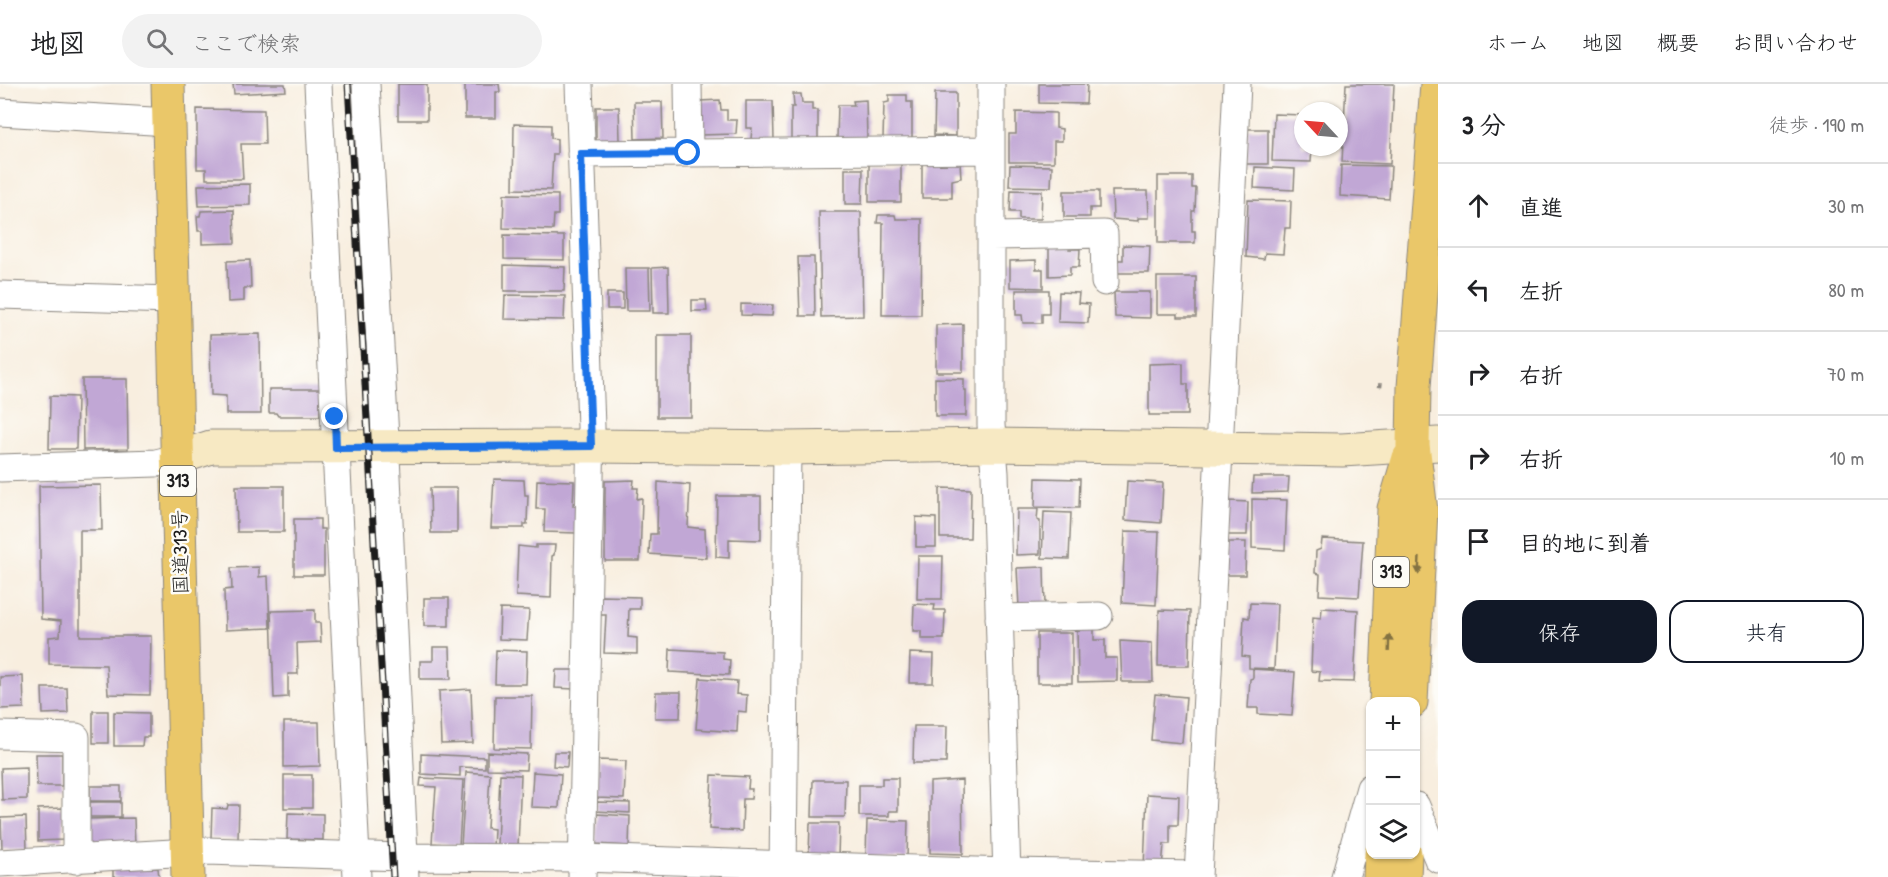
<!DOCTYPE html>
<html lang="ja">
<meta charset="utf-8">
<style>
:root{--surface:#fff;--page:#f2f2f2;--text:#202124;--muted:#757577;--line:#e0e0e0;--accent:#111827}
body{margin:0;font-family:"Patrick Hand","Klee One",sans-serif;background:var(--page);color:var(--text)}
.controls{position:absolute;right:18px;bottom:18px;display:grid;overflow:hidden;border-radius:12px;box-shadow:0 2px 4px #0004}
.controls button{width:54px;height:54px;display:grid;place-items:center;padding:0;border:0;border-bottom:2px solid var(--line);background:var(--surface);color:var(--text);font:30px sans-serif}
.compass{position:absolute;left:1294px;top:18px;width:54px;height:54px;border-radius:50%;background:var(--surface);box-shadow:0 2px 4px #0004;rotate:296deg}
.stop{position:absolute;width:18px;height:18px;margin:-14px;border:4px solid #1a73e8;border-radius:50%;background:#fff}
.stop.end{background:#1a73e8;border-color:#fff;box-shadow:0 2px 6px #0008}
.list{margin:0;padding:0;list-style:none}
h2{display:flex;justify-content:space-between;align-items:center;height:78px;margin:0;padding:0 24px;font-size:26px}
h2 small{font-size:20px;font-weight:400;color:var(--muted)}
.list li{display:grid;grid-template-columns:39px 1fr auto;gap:18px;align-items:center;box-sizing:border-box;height:84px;padding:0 24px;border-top:2px solid var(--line)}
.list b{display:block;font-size:22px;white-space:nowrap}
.list em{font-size:20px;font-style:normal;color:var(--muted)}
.actions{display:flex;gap:12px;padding:18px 24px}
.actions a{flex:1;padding:14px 0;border:2px solid var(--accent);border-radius:18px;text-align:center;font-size:21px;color:var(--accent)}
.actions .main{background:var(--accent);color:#fff}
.icon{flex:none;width:33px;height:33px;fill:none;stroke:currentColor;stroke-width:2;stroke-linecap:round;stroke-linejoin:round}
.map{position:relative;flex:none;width:1438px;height:793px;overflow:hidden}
header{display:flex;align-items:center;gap:36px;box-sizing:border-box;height:84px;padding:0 30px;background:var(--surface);border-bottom:2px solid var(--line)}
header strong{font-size:28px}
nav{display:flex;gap:33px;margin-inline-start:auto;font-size:21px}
.search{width:420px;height:54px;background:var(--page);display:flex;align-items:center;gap:15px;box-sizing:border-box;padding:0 21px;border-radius:33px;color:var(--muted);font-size:22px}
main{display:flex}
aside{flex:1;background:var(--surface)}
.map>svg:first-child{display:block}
.building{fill:#c1a7d5}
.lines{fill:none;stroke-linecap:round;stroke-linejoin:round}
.street-casing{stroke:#8a857e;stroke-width:29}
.secondary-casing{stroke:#8a857e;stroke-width:35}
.highway-casing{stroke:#8a857e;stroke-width:35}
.path{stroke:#8a857e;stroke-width:4;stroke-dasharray:4.5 4.5;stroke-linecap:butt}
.street{stroke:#fff;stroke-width:27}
.secondary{stroke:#f7e9c3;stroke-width:33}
.highway{stroke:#eac769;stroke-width:33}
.rail-casing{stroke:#1c1c1c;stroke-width:7}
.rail{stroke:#fdfcf7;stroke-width:4.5;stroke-dasharray:14;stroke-linecap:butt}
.oneway{fill:#837242}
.route{stroke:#1a73e8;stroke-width:8}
.labels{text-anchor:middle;stroke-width:5;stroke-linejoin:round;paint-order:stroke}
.shield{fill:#fdfcf7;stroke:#605f5e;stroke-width:1.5}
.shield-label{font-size:18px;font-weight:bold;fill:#1c1c1c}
.street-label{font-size:20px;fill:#1c1c1c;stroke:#fdfcf7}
</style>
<header>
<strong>地図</strong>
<div class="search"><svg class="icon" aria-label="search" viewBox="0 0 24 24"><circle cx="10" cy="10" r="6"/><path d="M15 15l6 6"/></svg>ここで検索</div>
<nav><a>ホーム</a><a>地図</a><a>概要</a><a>お問い合わせ</a></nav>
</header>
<main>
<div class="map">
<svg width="1438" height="793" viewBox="0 0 1438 793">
<rect width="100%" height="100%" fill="#fdfcf7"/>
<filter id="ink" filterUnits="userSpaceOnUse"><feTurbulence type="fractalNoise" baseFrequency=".0167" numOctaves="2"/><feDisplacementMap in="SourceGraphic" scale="12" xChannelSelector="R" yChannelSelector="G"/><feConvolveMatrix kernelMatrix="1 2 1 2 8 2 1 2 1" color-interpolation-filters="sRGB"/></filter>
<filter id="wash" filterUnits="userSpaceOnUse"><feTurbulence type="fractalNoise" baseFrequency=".008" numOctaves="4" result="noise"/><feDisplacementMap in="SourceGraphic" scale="24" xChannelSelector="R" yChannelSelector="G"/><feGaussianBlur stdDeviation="1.35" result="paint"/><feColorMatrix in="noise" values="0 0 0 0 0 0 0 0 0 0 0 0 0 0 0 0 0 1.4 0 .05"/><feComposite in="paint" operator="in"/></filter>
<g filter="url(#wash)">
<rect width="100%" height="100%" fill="#f8eedf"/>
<g id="blocks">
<path class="building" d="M233 0H285L286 7 234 10Z
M398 0H427V36H398Z
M465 0H499L500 8H496V34H465Z
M1039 0H1087L1086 20 1039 19Z
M1346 0H1394L1390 80 1342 78Z
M935 9H956V52L934 51Z
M793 10H801L802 19H812V26H818V55H791V23H794Z
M889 11H907V18H912V55H883L884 19 889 18Z
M720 16 721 26H727V36H737L736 50 699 51 700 17Z
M866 16 867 55H837L838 21H854L853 17Z
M746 17H773L774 56 751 55 752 44H746Z
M634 18H662L663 54 635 55Z
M596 23H619L620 56 596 57Z
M197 25 264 26 265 60H241L243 95H206V85H197Z
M1016 28 1056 29V44L1062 45V57H1054V78H1009V50H1016Z
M1274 30 1303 31V63H1312L1311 78 1272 77Z
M514 40 551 41V54L557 55V70H553L551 106 513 105Z
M1248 45H1268V80H1246Z
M869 78 901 80V118H869Z
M960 78 961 94 952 96V114H922V79Z
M1010 81 1052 82 1051 103 1009 102Z
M1341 81 1391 82 1389 115 1340 112Z
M1255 83 1295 85 1294 106 1254 104Z
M845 85H863L862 120H845Z
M1158 92H1192V104H1196L1195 127H1192V147H1195V159H1158Z
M250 100V121L199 122 198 101Z
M1011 106 1042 107 1041 135H1019V128H1010Z
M1064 107H1099V124H1090V133H1064Z
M1112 107H1148L1149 134H1138V137L1113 135Z
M504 110 558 111V131H554L553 146 503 144Z
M1248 116 1291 117 1290 144H1285L1283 170 1265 169 1264 175 1246 173Z
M234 126 235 159 202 160V147H198L197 132H200L201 127Z
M819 128H861L863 232 821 233Z
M878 131H895L896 135H922L921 231H882L883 139H877Z
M504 151 564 152V176L504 175Z
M1069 161V165H1080L1079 183H1070V191L1049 192V162Z
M1123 161 1150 162 1149 189H1118V176H1123Z
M798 173H814L815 232H800Z
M250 176 251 204H244V217L228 218 227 177Z
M1036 176V185H1043V204L1010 203V177Z
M504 181 565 183 564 207H504Z
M668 183 669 229H653L652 184Z
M625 184H649L650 227H626Z
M1157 193H1196V233H1178V230H1157Z
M1016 206H1049V230H1042V239H1023L1022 231H1016Z
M1059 208 1079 209 1078 219 1089 220 1088 239 1058 238Z
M1114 208H1150V234L1115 233Z
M607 209H623V225H607Z
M505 211 565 212 564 236 504 235Z
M692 216H706L707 227H692Z
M741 220 773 221 772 232 741 231Z
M963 240V288H936V241Z
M260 250 261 330H226V312L211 311 210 251Z
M657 251H691V333H657Z
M1183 279V300H1188V331H1149V280Z
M935 294 964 295V306H966V332H935Z
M82 295H127L128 365 83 366Z
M269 305H320V332H278L276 329H269Z
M50 312 77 313 76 365H49Z
M1253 393H1289L1288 408 1252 409Z
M1036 394 1080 395 1079 424 1035 423Z
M494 395 524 396 525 411H528L527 440H524V444H491Z
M537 396 574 397 573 422H577V449L544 448 545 425H536Z
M634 396 633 404H638L637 415 642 414 640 477H605V397Z
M1127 397 1163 399 1161 439 1125 436Z
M658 398 690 401 688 443 705 445 706 474 649 470 650 450H657Z
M101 401 102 446H80V552H151L150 611 108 610 106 581 49 580V553L60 552 61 537 41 535 39 402Z
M236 402H284V448H237Z
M430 404H457V449H431Z
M940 404 971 405 970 454H940Z
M717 412H761V456L729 455V474L716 473Z
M1252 415 1287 416 1285 466 1252 464Z
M1229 417 1248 418 1247 451H1228Z
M1017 425H1038L1037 436 1040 437V470L1016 471Z
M1044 428 1071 429 1069 475 1042 474Z
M916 433 936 434V463H916Z
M294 435H320V445H324V491H294Z
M1125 447 1159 448 1156 521 1122 519Z
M1322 455 1363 457 1359 513 1319 511 1320 490 1315 489 1316 467 1321 465Z
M1227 458H1246L1245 491H1226Z
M536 461H555L554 471 552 472 551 514 516 512 518 462 536 464Z
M918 472H943L942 515H917Z
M259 483V493L268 492 270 544 225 546 224 506 232 505 231 484Z
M1044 483 1045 523H1019L1017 484Z
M601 512 640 513V525H629L628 553 637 554V570L604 569 606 531H600Z
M424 514H449V542H424Z
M1250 519 1277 520 1274 585 1249 584V573L1242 572 1244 533 1249 534Z
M914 520 935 521 934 526H945L944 555H921V547H913Z
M1322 524 1358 526 1354 598 1319 597 1320 588 1311 587 1313 533 1321 534Z
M500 525 529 526 527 556 499 555Z
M315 526V539H320L321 558 297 559 298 590H288V613L274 614 271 527Z
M1159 526 1190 527 1189 582H1158Z
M1077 542H1094V556H1105V574H1117V597L1078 598Z
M1037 549H1072V599H1037Z
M1120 557 1152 559 1153 598H1122Z
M433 563H450L451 595H420V577H433Z
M670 565 723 568V575L730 576 729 591 669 588Z
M496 566 527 567 526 600H495Z
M910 569 934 570 933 599H909Z
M1253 585 1295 588 1292 632 1258 630V624H1248L1250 595 1253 594Z
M556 586H575L574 605 555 604Z
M23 592 24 624 0 625V593Z
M700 594 737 597 736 610 747 611 746 628 738 627 737 648 696 645Z
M42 604H67L68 629 43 630Z
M471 605 473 659 441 660 439 607Z
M656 608H681L680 634H655Z
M1155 610 1186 613 1182 659 1151 656Z
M495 612H532L531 665 494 664Z
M93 627H108V659H93Z
M114 628 149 629V653H143L142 662H114Z
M284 638H319L320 682 284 683Z
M914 642H947L946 679H913Z
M487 668 527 670 526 686 487 685Z
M554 668H568L567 683 553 682Z
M36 670H62V702H37Z
M421 670 485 673V684L460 683V692L421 690Z
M598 676 626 677 624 715 596 714Z
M27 683V715L2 716 1 684Z
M466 688 490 690 487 744 494 745 493 764 461 762Z
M533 688 561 690 559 724 531 723Z
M500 690 521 691 518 762 497 761Z
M284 691H312V724H284Z
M712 691 749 693 748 705H752L751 715H743L742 747 709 745Z
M421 694 463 696 459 761 432 759 436 703 420 702Z
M882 694H898V727H889V732H859V701H882Z
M813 696H846L845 733H812Z
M962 696 963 770 930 769V698Z
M90 702H121V717H90Z
M1147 710 1179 712 1178 741H1170V760H1164L1162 785 1144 783Z
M90 718H121V733H90Z
M597 718 630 719V729L596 727Z
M228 721H239L238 755 211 754 212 724 227 725Z
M63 724V756L38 757V725Z
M288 729 323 730V756L287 755Z
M597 730 630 732 629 762 596 760Z
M26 733 27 766H2L1 734Z
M134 734 135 762 87 763 86 735Z
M867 736 908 737 907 775 866 773Z
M810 739H839L838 773 809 772Z
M158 784 159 793H113V785Z"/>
</g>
</g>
<g filter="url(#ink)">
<use href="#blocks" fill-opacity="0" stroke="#8a857e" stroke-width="1.5"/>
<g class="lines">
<defs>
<path id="street" d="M318 0 357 793
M366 0 387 392 405 793
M579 0 591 343 582 793
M688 0 689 69
M991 0V341L995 389 1007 793
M0 28 169 38
M581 70 990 66
M991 152 1104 150 1105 198
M0 211 173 216
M0 384 156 379 177 374
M999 534 1099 532
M0 651 76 653V776
M1416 722 1438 775
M0 779 207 767 404 773 582 774 1007 788 1198 791
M783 793 787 364
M1198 793 1237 0
M1345 793 1370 704"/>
<path id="secondary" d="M177 374 211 363H220L591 362 787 364 993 361 1342 366 1438 360"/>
<path id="highway" d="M168 0 188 793
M1386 618 1394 425 1409 374
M1411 618 1421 427 1413 361 1414 303 1437 0
M1380 793 1381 770
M1404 793 1405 770"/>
</defs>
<use href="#street" class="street-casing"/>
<use href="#secondary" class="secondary-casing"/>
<use href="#highway" class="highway-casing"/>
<path class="path" d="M1378 301 1386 302"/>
<use href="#street" class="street"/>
<use href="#secondary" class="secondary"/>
<use href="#highway" class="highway"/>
<defs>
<path id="rail" d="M348 0 393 793"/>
</defs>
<use href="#rail" class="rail-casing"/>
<use href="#rail" class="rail"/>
</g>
<defs><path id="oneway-solid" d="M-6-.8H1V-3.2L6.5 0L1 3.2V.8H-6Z" transform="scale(1.5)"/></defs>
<g class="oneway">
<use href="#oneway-solid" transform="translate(1419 482) rotate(93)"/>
<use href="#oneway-solid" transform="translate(1389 559) rotate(-88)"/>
</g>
</g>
<g class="lines" filter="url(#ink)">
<path class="route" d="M335 333 336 364 591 362 581 70 688 69"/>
</g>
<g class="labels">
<g class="shield">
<rect x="160" y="382" width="36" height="30" rx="4.5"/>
<rect x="1373" y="473" width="36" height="30" rx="4.5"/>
</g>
<g class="shield-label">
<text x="178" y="403">313</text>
<text x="1391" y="494">313</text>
</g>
<g class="street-label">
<text transform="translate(180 468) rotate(-91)" y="7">国道313号</text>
</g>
</g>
</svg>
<div class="controls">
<button>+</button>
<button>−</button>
<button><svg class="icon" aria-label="layers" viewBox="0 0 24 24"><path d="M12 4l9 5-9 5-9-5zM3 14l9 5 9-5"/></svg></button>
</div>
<svg class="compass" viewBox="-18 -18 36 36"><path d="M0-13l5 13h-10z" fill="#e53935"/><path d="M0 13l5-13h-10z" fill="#757577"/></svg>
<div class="stop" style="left:688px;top:69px"></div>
<div class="stop end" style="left:335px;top:333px"></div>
</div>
<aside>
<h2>3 分<small>徒歩 · 190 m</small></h2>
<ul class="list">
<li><svg class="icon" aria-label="ahead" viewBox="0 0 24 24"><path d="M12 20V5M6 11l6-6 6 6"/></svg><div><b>直進</b></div><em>30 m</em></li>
<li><svg class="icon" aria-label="left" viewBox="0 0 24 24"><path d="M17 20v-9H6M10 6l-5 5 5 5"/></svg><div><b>左折</b></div><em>80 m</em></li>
<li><svg class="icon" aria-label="right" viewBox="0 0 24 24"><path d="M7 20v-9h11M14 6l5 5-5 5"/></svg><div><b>右折</b></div><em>70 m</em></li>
<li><svg class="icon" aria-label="right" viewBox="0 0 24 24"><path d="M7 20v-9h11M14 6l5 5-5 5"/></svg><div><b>右折</b></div><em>10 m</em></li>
<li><svg class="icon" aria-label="arrive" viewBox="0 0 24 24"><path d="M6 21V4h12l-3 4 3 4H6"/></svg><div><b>目的地に到着</b></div></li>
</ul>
<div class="actions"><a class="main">保存</a><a>共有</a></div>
</aside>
</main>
